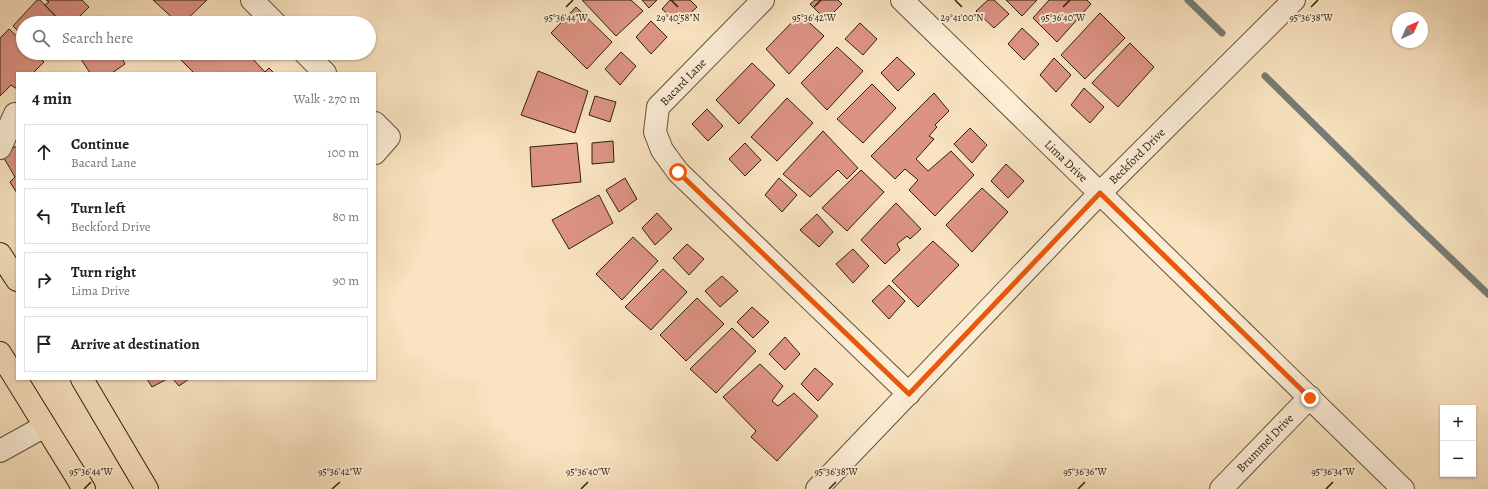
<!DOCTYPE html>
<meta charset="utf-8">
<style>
:root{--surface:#fff;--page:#f6f6f6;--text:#202124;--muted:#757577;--line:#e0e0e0}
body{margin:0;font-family:Alegreya,serif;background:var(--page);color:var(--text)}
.controls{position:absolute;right:12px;bottom:12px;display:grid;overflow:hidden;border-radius:0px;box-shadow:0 1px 3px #0004}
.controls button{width:36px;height:36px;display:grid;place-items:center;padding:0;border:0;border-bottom:1px solid var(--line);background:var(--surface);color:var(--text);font:20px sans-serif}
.compass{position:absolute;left:1392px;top:12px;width:36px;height:36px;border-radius:50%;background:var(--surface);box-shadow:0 1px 3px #0004;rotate:45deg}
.stop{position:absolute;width:12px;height:12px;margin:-9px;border:3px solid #ea580c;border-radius:50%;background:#fff}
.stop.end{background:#ea580c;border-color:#fff;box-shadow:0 1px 4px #0008}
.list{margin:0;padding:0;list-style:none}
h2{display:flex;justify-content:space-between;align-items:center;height:52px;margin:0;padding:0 16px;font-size:17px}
h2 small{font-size:13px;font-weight:400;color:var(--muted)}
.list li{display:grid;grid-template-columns:26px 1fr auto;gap:12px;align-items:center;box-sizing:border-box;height:56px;margin:0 8px 8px;padding:0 8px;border:1px solid var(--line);border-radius:0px}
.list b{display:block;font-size:15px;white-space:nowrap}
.list p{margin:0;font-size:13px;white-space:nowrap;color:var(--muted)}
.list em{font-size:13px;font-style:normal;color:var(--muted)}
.icon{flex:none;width:22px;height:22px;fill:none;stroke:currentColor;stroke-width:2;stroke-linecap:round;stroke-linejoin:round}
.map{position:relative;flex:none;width:1488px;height:489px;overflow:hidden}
.search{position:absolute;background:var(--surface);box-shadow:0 1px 3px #0004;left:16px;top:16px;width:360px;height:44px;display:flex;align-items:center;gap:10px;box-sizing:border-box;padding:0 14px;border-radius:22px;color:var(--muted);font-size:15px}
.panel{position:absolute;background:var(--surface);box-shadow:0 1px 3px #0004;left:16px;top:72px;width:360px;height:308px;border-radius:0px}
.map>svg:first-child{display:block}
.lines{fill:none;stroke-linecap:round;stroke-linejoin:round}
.stream{stroke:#757d76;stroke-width:7}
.building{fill:#dd9384;stroke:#2f200b}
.minor-casing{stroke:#625138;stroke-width:24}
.major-casing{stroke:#2f200b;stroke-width:24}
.minor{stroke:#fbedd6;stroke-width:22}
.major{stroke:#f9e3c0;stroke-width:22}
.route{stroke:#ea580c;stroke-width:5}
.ticks{fill:none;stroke:#2f200b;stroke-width:1.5}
.labels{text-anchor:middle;stroke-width:4;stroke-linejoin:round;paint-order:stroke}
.street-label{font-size:12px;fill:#2f200b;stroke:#fbedd6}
.ticks-label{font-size:10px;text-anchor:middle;fill:#2f200b;stroke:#fbedd6;stroke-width:4;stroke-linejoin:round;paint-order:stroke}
</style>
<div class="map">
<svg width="1488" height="489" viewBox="0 0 1488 489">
<rect width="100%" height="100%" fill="#f9e3c0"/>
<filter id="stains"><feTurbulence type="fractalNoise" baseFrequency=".005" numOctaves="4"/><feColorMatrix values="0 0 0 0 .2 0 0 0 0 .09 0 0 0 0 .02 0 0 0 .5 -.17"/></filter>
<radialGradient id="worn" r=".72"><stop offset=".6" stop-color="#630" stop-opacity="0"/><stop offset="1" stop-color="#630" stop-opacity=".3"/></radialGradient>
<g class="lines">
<path class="stream" d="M1188 0 1222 33
M1265 76 1417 226 1488 294"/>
</g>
<path class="building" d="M37 0H40L62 23H23V36L13 26Z
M46 0H82L89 7 73 23H62L45 5 49 2Z
M153 0H207L183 23H178Z
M582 0H631L643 11 616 36Z
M642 0H657L649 8Z
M670 0H690L697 7 679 24 662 9Z
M815 0H838L842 4 826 20 810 4Z
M988 0H994L1009 14 994 28 976 11Z
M1006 0H1037L1022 16Z
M1049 0H1087L1091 4 1057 42 1033 18Z
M576 7 612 42 587 69 551 33Z
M1100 13 1125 38 1085 79 1061 55Z
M800 14 824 36 789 74 766 49Z
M101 16 106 23H87L92 21Z
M651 21 667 37 651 54 636 37Z
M860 23 877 39 863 55 845 39Z
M1022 28 1039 44 1024 60 1008 44Z
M9 29 23 42V53H34L44 62 33 73H17V89L11 85 0 96V38Z
M1130 43 1154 67 1118 107 1092 83Z
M837 47 863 71 827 110 801 83Z
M621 52 636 66 620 85 605 69Z
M77 53H119L125 64 112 73H90Z
M178 53H254L250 56 265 72 269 68 274 73H194L176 55Z
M897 57 915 74 898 91 881 73Z
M1054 58 1071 75 1056 92 1040 75Z
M752 63 775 85 739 124 716 100Z
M538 71 588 91 575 133 521 115Z
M872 84 896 108 863 143 837 119Z
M1084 88 1104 107 1090 123 1071 105Z
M934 93 949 111 935 125 937 127 929 136 934 139 916 159 928 171 951 151 974 175 935 216 909 190 918 180 905 169 895 179 871 156Z
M595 96 616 102 610 122 589 115Z
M787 98 813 123 777 161 751 137Z
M707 109 723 126 708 141 692 124Z
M970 128 987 145 972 163 954 144Z
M823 131 858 168 847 179 838 170 810 197 783 174Z
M613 141 614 162 592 164V143Z
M577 143 581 182 532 187 530 147Z
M745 143 761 160 745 176 729 159Z
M17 146V193L10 182 15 177 1 153Z
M1006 164 1024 181 1008 198 991 181Z
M861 170 884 192 847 231 822 208Z
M625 178 637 199 619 212 606 190Z
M779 178 797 195 782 212 765 195Z
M982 188 1008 212 972 252 946 225Z
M599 195 613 223 569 249 552 220Z
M896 203 921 229 910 239 907 236 897 244 900 250 885 264 861 240Z
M657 213 672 229 655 245 642 228Z
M817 214 833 232 819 247 800 230Z
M633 237 658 261 622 300 596 274Z
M933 241 959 265 918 307 892 281Z
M687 244 704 259 689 275 673 258Z
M853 249 869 266 853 283 836 264Z
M663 269 687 292 651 330 625 307Z
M722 276 738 291 720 307 705 291Z
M889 285 905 301 889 319 872 301Z
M697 298 724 324 686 361 660 335Z
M752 307 769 322 753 338 737 322Z
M732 328 756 351 716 393 690 369Z
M785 337 800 354 785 370 769 354Z
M760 364 783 386 772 401 778 406 794 393 818 416 777 461 751 437 756 431 723 397Z
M815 368 833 384 818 401 801 384Z
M147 379H167L152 387Z
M173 379H189L179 386Z"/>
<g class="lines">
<defs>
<path id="minor" d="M252 0 275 23
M763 0 658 107 655 132 662 150 678 172 909 394
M902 0 1403 489
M305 53 325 73
M375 123 389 137 375 153
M0 148 15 114
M0 451 45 426
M817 489 1100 193 1294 0
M1221 489 1310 397"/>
<path id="major" d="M0 254 17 280
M0 353 84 489
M82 379 147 489"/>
</defs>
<use href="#minor" class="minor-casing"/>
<use href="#major" class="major-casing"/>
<use href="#minor" class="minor"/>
<use href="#major" class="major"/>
</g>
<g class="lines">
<path class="route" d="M678 172 909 394 1100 193 1310 398"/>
</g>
<path class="ticks" d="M671 0 678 7M955 0 962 7M566 7 573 0M814 7 821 0M1063 7 1070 0M1311 7 1318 0M84 489 91 482M332 489 340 482M581 489 588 482M829 489 836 482M1078 489 1085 482M1326 489 1333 482"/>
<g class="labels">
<g class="street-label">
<text transform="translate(683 82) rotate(-46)" y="4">Bacard Lane</text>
<text transform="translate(1137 156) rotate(-45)" y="4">Beckford Drive</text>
<text transform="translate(1066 161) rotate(44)" y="4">Lima Drive</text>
<text transform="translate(1265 443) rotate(-46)" y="4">Brummel Drive</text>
</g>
</g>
<g class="ticks-label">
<text x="566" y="21">95°36'44"W</text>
<text x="678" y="21">29°40'58"N</text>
<text x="814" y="21">95°36'42"W</text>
<text x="962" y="21">29°41'00"N</text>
<text x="1063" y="21">95°36'40"W</text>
<text x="1311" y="21">95°36'38"W</text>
<text x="91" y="475">95°36'44"W</text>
<text x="340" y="475">95°36'42"W</text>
<text x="588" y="475">95°36'40"W</text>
<text x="836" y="475">95°36'38"W</text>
<text x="1085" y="475">95°36'36"W</text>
<text x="1333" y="475">95°36'34"W</text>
</g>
<rect width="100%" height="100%" filter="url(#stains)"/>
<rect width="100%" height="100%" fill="url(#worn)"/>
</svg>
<div class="controls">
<button>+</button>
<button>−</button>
</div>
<svg class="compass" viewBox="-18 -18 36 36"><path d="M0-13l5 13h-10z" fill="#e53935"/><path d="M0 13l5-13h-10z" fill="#757577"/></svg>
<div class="stop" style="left:678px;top:172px"></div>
<div class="stop end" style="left:1310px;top:398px"></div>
<div class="search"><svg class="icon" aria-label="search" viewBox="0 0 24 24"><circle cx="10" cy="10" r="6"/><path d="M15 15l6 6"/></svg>Search here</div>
<section class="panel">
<h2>4 min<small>Walk · 270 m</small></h2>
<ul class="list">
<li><svg class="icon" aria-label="ahead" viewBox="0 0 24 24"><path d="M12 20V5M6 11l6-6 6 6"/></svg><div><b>Continue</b><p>Bacard Lane</p></div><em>100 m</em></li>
<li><svg class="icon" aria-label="left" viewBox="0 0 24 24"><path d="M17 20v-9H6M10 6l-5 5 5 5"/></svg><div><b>Turn left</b><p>Beckford Drive</p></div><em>80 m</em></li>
<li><svg class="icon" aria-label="right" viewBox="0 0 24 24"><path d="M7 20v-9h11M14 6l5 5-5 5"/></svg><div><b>Turn right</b><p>Lima Drive</p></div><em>90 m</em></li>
<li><svg class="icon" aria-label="arrive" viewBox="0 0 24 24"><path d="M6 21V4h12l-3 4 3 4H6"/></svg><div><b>Arrive at destination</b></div></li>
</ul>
</section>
</div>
